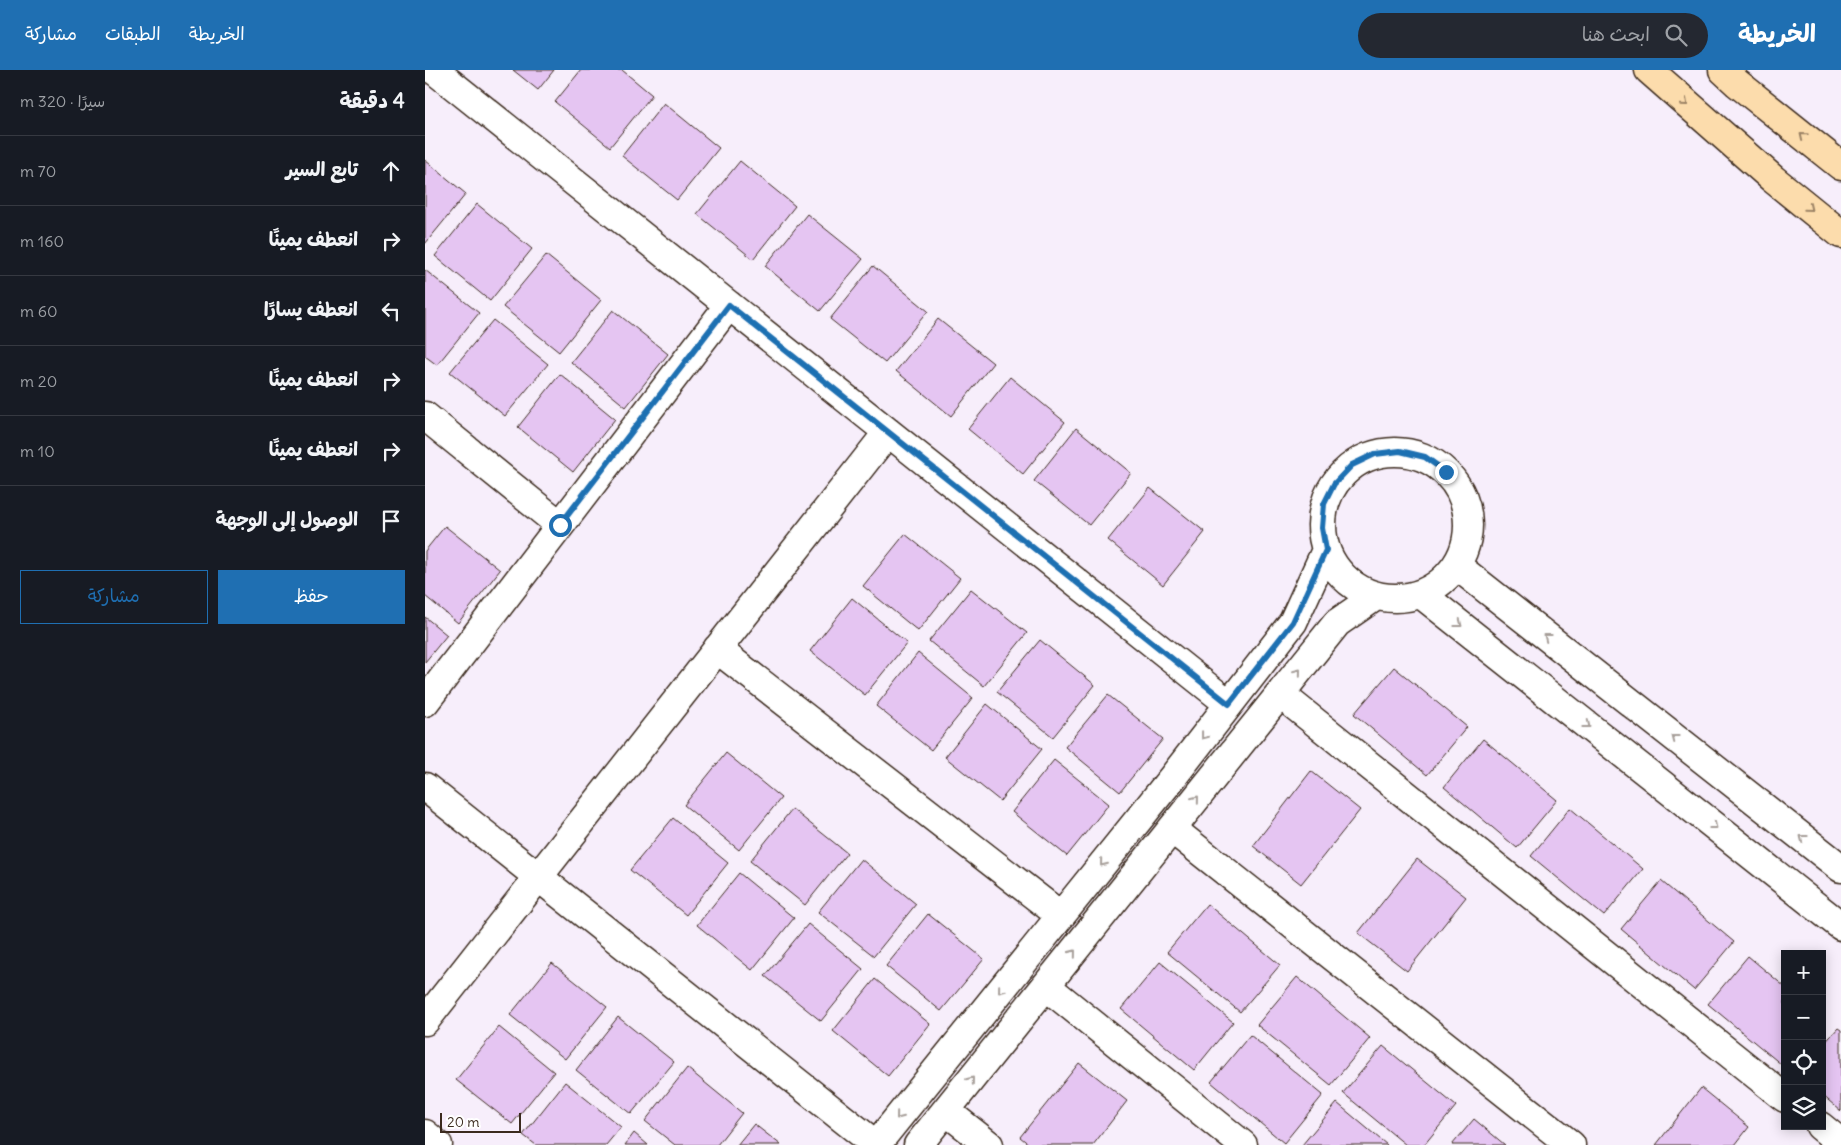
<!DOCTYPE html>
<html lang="ar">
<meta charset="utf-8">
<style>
:root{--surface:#171b24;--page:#242831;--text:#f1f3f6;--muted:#9ea1a6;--line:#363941;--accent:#1f6fb2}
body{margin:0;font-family:Delius,"Playpen Sans Arabic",sans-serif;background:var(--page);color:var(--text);direction:rtl}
.controls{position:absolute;right:15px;bottom:15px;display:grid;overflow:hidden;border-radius:0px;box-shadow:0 2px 12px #0003}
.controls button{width:45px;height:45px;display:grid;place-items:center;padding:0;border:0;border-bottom:1px solid var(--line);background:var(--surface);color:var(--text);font:25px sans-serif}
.scale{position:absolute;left:15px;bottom:12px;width:81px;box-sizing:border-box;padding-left:5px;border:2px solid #3b2a1e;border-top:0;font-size:14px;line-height:18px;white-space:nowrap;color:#3b2a1e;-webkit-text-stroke:4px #fff;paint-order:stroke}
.stop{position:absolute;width:15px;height:15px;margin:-11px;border:4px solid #1f6fb2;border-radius:50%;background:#fff}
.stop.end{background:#1f6fb2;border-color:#fff;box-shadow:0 1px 5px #0008}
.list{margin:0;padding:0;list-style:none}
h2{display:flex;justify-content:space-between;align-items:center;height:65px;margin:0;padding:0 20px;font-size:21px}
h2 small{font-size:16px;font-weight:400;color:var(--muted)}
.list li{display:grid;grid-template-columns:32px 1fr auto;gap:15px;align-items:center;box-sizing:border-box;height:70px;padding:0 20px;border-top:1px solid var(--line)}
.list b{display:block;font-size:19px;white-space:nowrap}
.list em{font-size:16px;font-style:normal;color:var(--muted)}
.actions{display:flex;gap:10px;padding:15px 20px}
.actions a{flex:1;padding:11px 0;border:1px solid var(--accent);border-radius:0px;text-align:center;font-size:18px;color:var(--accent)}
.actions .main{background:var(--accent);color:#fff}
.icon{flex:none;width:28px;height:28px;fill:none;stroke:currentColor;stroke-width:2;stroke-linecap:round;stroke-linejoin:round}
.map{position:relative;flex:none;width:1416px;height:1075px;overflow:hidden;direction:ltr}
header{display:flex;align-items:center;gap:30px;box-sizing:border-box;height:70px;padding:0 25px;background:var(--accent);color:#fff}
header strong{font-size:24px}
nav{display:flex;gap:28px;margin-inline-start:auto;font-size:18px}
.search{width:350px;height:45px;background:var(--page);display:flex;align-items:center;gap:12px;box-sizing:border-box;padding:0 18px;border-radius:28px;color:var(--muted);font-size:19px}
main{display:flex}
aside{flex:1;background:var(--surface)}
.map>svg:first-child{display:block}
.building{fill:#e5c5f2;stroke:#3b2a1e}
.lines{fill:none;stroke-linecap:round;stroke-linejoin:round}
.minor-casing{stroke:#3b2a1e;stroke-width:31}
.major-casing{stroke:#3b2a1e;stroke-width:31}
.minor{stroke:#fff;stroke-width:28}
.major{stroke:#fcdcac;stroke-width:28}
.oneway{stroke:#9c8365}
.oneway2{stroke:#a79f9a}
.route{stroke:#1f6fb2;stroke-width:6}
</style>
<header>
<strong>الخريطة</strong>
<div class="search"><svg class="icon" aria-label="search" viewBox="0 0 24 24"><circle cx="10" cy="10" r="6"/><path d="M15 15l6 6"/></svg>ابحث هنا</div>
<nav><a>الخريطة</a><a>الطبقات</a><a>مشاركة</a></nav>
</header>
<main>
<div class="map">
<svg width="1416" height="1075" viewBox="0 0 1416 1075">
<rect width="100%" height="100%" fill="#f7eefb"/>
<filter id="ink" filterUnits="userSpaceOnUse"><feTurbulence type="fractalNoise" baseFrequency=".02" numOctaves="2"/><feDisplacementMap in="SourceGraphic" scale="10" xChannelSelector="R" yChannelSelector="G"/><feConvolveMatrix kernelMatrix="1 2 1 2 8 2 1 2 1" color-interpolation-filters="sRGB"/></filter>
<g filter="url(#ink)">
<path class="building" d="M88 0H129L113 20Z
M156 0H197L227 25 185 77 130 32Z
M239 33 294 78 252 130 197 86Z
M0 90 41 124 0 174Z
M315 91 370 136 328 189 272 144Z
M52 134 107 179 65 231 10 186Z
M382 144 438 189 395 241 340 196Z
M121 185 176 230 134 282 78 237Z
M448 196 503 241 460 293 405 249Z
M0 200 54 243 12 295 0 286Z
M188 240 243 284 201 337 146 292Z
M513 249 568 293 526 346 471 301Z
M68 250 123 294 80 346 25 302Z
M135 304 190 349 148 402 93 357Z
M585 307 640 352 598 404 543 359Z
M651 358 706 403 664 455 609 411Z
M725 418 780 462 738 515 683 470Z
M20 456 75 500 33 553 0 526V481Z
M480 464 535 508 493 561 438 516Z
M546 519 602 563 559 616 504 571Z
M427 528 482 573 440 625 385 581Z
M0 547 22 565 0 592Z
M615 570 670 615 628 667 572 622Z
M493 583 548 628 506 680 451 636Z
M969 597 1042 657 1002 705 929 644Z
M683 625 738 669 695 722 640 677Z
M562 634 617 679 575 731 520 687Z
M1058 669 1132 730 1092 778 1019 717Z
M301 683 356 728 314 780 259 735Z
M629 690 684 734 642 786 587 742Z
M886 701 935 740 876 814 828 776Z
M1145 738 1218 799 1179 846 1106 786Z
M367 739 422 783 380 835 325 791Z
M248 748 303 793 261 845 205 800Z
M436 789 491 834 449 886 393 842Z
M992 789 1041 827 982 901 933 863Z
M314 803 369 848 327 900 272 855Z
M1236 811 1309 872 1269 920 1196 859Z
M782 834 855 895 815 942 742 882Z
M503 844 559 889 516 941 461 896Z
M383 854 438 899 396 951 340 906Z
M1323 886 1360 917V991L1357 995 1283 934Z
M735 892 808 952 769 1000 696 939Z
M127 893 182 937 140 989 85 945Z
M872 907 945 968 906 1015 832 955Z
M450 909 505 954 463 1006 408 961Z
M193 947 249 992 206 1044 151 1000Z
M74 957 129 1002 87 1054 31 1010Z
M1413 958 1416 960V1041L1397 1025V976Z
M825 965 898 1025 859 1073 786 1012Z
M958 976 1031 1036 999 1075H981L918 1023Z
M654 993 702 1031 668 1075H605L595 1067Z
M262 998 317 1043 292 1075H250L220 1051Z
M140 1012 196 1057 181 1075H111L98 1065Z
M1276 1018 1324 1057 1310 1075H1231Z
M912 1033 962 1075H877Z
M1049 1049 1080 1075H1027Z
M329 1054 356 1075H312Z
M209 1063 223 1075H200Z"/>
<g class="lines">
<defs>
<path id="minor" d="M9 0 804 634
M0 346 135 455
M897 455a73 73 0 1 1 146 0a73 73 0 1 1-146 0Z
M1032 496 1416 798
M996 524 1416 856
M292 579 636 846
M855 624 1360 1028
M0 632 304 235
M0 717 451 1075 747 708 868 552 901 480
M747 759 1146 1075
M621 916 818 1075
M0 951 463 362
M521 1041 564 1075
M1395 1056 1416 1073
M0 1064 13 1075
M493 1075 912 553 951 526"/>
<path id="major" d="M1224 0 1348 109 1416 164
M1298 0 1312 13 1416 96"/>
</defs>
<use href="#minor" class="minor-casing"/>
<use href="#major" class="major-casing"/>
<use href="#minor" class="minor"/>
<use href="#major" class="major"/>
</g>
<defs><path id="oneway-chevron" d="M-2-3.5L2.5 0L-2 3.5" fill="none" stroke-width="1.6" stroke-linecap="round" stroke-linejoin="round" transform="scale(1.25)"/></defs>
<g class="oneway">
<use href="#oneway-chevron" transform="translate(1260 33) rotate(41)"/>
<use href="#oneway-chevron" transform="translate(1378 66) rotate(-141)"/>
<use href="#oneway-chevron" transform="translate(1384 138) rotate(39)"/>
</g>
<g class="oneway2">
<use href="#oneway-chevron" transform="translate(1034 554) rotate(38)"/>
<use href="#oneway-chevron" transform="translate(1122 567) rotate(-142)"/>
<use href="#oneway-chevron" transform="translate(873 602) rotate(-51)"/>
<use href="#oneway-chevron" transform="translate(1162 655) rotate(38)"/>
<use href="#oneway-chevron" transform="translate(779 666) rotate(128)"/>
<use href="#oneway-chevron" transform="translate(1250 668) rotate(-142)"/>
<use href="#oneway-chevron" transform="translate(771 729) rotate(-51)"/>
<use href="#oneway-chevron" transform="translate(1289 756) rotate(38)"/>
<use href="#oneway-chevron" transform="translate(1378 768) rotate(-142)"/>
<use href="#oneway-chevron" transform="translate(678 793) rotate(129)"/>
<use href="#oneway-chevron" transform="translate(648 883) rotate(-51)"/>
<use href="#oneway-chevron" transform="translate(576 920) rotate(129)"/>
<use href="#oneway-chevron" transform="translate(546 1010) rotate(-51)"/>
<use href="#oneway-chevron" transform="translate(474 1046) rotate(129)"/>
</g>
</g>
<g class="lines" filter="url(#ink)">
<path class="route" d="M135 455 304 235 804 634 868 552 901 480 897 458 899 434 909 414 927 395 950 384 975 381 1000 387 1021 402"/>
</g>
</svg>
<div class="controls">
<button>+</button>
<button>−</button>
<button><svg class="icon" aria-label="locate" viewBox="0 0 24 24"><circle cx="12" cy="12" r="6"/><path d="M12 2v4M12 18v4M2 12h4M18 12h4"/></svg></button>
<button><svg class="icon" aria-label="layers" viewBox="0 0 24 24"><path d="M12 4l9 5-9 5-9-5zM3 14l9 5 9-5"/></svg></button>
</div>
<div class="scale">20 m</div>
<div class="stop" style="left:135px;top:455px"></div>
<div class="stop end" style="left:1021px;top:402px"></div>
</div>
<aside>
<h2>4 دقيقة<small>سيرًا · 320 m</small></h2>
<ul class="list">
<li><svg class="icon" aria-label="ahead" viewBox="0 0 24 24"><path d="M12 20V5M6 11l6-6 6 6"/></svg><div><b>تابع السير</b></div><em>70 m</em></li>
<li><svg class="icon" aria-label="right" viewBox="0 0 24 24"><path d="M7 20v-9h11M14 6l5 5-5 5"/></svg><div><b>انعطف يمينًا</b></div><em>160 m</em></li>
<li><svg class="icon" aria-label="left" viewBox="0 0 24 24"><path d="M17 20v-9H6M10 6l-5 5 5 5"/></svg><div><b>انعطف يسارًا</b></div><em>60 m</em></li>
<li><svg class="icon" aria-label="right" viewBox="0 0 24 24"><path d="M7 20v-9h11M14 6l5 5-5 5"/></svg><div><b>انعطف يمينًا</b></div><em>20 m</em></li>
<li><svg class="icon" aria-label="right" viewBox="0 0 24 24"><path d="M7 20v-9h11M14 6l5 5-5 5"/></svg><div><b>انعطف يمينًا</b></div><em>10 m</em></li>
<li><svg class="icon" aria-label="arrive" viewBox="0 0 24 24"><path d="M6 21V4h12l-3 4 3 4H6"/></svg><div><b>الوصول إلى الوجهة</b></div></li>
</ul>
<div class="actions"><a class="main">حفظ</a><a>مشاركة</a></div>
</aside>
</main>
